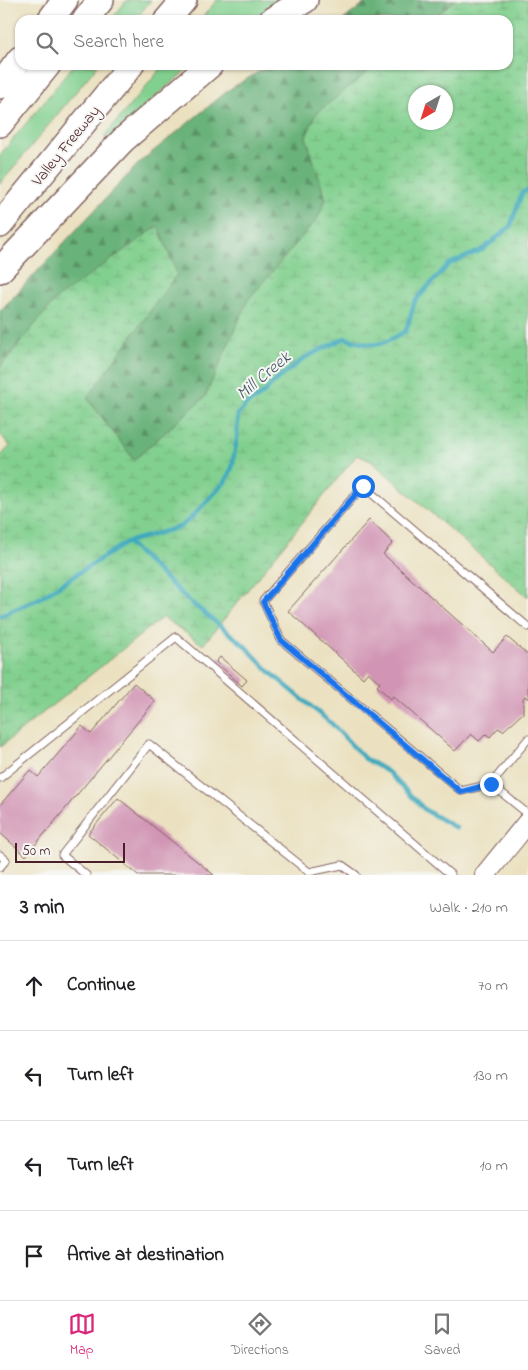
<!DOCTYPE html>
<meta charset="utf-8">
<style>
:root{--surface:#fff;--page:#f2f2f2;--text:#202124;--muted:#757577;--line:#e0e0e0;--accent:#db2777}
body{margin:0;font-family:"Indie Flower",sans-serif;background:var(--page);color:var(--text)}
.compass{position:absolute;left:408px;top:85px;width:45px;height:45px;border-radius:50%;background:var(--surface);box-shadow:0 1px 4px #0004;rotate:219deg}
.scale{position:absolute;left:15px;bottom:12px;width:110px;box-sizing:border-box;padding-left:5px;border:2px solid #4a1f2b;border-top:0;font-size:14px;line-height:18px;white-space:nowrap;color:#4a1f2b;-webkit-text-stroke:4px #f6f6f2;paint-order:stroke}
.stop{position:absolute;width:15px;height:15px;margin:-11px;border:4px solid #1a73e8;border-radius:50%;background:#fff}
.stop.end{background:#1a73e8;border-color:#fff;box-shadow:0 1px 5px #0008}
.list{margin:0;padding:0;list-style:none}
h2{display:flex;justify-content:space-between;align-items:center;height:65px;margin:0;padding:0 20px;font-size:21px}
h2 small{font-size:16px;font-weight:400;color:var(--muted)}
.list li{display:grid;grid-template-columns:32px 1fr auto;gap:15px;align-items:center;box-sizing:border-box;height:90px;padding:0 20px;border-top:1px solid var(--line)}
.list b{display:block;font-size:19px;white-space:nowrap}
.list em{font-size:16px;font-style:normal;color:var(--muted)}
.icon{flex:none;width:28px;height:28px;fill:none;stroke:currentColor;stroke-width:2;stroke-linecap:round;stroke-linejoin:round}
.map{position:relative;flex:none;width:528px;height:875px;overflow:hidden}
.search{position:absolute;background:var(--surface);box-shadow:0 1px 4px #0004;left:15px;right:15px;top:15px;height:55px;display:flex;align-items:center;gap:12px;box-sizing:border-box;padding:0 18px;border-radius:15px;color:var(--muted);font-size:19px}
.sheet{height:425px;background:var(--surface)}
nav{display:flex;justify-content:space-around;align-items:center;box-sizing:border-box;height:70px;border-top:1px solid var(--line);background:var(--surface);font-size:14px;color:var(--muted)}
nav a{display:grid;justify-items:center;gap:2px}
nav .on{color:var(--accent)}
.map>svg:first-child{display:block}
.grass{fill:#82d08f;stroke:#66785d}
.forest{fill:url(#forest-firs);stroke:#5a6852}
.wetland{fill:url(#wetland-marsh);stroke:#66785d;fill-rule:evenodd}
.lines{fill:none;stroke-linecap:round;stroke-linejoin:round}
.stream{stroke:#3da9bd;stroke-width:4.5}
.building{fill:#d194b4}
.service-casing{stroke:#82635f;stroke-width:9}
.secondary-casing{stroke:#82635f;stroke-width:22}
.motorway-casing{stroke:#82635f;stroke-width:28}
.service{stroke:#fff;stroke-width:7}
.secondary{stroke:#fff;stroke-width:20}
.motorway{stroke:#fff;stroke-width:25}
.route{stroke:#1a73e8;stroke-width:6}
.labels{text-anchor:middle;stroke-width:4;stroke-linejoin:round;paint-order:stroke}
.street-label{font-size:16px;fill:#4a1f2b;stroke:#f6f6f2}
.water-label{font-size:18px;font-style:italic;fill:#455665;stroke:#f6f6f2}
</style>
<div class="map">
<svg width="528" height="875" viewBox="0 0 528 875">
<defs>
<pattern id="forest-firs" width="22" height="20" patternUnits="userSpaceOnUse" patternTransform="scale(1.25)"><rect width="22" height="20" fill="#69b27a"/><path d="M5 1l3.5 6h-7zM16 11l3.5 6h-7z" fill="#589064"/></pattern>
<pattern id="wetland-marsh" width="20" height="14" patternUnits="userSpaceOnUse" patternTransform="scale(1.25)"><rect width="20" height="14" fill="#82d08f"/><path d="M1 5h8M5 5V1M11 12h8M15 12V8" fill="none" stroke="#72b27c"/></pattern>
</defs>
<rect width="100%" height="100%" fill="#f6f6f2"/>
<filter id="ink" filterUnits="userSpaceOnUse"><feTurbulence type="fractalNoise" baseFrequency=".02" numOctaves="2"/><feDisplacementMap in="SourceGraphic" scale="10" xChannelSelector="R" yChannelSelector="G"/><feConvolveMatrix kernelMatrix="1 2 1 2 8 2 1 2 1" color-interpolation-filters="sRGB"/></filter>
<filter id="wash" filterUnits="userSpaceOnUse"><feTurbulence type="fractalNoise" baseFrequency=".0096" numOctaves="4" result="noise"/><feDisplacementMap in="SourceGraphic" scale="20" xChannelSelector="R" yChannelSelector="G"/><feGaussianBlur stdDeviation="1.12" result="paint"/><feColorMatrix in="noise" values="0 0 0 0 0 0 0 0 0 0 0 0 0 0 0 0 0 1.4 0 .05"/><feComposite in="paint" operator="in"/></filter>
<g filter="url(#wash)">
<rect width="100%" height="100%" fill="#ebe1c0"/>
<path class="grass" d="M127 0H151L135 20H111Z
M217 0H283L255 20H200Z
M74 65H98L0 184V155Z
M164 65H192L106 140 105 135Z"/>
<path class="forest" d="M369 0H455L431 20H343Z
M270 65H376L317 114 306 137 326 199 318 218 249 300 205 397 134 460 87 398 177 274 56 299 0 367V311L140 162 230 89Z"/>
<path class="wetland" d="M455 0H528V597L371 461 357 455 203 645 163 617 0 747V457L10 446 0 434V367L56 299 158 226 177 274 87 398 134 460 205 397 248 300 318 218 326 199 306 137 316 114 376 65H508V20H431ZM446 92V122H416V92Z"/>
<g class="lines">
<path class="stream" d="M127 542 188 600 244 645 271 673 332 724 364 758 388 772 425 810 456 828
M0 616 38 599 127 542 180 527 190 519 225 482 232 468 237 438 238 414 247 404 263 394 276 380 306 357 345 338C376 348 379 347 406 331L415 301 449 264 482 250 510 227 522 193 528 190"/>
</g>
<g id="blocks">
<path class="building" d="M369 520 393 543 383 554 493 652 507 637 528 655V699L525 696 523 699V713L503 731 498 728 490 737 486 734 479 741 471 734 455 751 393 696 391 699 377 686 380 683 368 672 363 678 288 611Z
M220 657 247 680 242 686 216 662Z
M134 683 155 701 26 856 0 833V805L30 770 38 777 82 726 91 734Z
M118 798 214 875H138L88 834Z"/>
</g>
</g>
<g filter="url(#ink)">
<use href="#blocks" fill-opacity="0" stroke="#82635f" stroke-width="1"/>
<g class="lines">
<defs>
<path id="service" d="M528 739 491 784 528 814
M0 778 176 637 451 875
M491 784 461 791 281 640 263 601 363 486 528 627
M0 855 6 860 0 867
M86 875 62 855 149 744 309 872 342 865 356 875"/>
<path id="secondary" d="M485 875 528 822"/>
<path id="motorway" d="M50 20 65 0
M85 20 101 0
M167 20 184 0
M272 20 305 0
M0 86 20 59
M0 124 48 65
M0 225 131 65
M0 270 123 140 210 65"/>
</defs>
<use href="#service" class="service-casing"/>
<use href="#secondary" class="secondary-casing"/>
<use href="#motorway" class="motorway-casing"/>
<use href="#service" class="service"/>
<use href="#secondary" class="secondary"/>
<use href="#motorway" class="motorway"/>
</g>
</g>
<g class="lines" filter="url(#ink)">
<path class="route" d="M363 486 263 602 281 640 461 792 491 784"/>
</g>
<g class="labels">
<g class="street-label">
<text transform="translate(65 145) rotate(-51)" y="6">Valley Freeway</text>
</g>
<g class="water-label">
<text transform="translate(263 375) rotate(-40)" y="6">Mill Creek</text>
</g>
</g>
</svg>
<svg class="compass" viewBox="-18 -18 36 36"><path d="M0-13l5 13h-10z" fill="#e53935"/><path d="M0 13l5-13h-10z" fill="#757577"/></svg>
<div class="scale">50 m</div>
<div class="stop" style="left:363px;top:486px"></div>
<div class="stop end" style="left:491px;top:784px"></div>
<div class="search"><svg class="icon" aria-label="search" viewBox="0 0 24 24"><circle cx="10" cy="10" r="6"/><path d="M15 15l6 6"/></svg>Search here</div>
</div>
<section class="sheet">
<h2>3 min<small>Walk · 210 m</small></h2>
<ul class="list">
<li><svg class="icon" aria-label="ahead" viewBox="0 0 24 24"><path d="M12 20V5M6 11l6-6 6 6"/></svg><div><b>Continue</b></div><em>70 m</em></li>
<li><svg class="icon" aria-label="left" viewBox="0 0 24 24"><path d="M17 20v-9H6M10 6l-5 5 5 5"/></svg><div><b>Turn left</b></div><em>130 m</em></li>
<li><svg class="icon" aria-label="left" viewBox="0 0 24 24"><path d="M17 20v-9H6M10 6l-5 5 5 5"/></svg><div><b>Turn left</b></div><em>10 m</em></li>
<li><svg class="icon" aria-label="arrive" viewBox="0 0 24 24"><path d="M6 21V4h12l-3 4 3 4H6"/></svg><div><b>Arrive at destination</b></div></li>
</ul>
</section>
<nav>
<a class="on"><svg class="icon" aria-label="map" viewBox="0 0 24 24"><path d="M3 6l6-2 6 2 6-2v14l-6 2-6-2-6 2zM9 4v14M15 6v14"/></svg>Map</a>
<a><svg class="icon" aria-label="directions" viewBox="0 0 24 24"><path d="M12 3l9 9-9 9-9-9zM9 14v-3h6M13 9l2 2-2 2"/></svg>Directions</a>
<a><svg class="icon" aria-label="saved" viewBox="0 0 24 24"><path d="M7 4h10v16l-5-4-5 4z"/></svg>Saved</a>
</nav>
